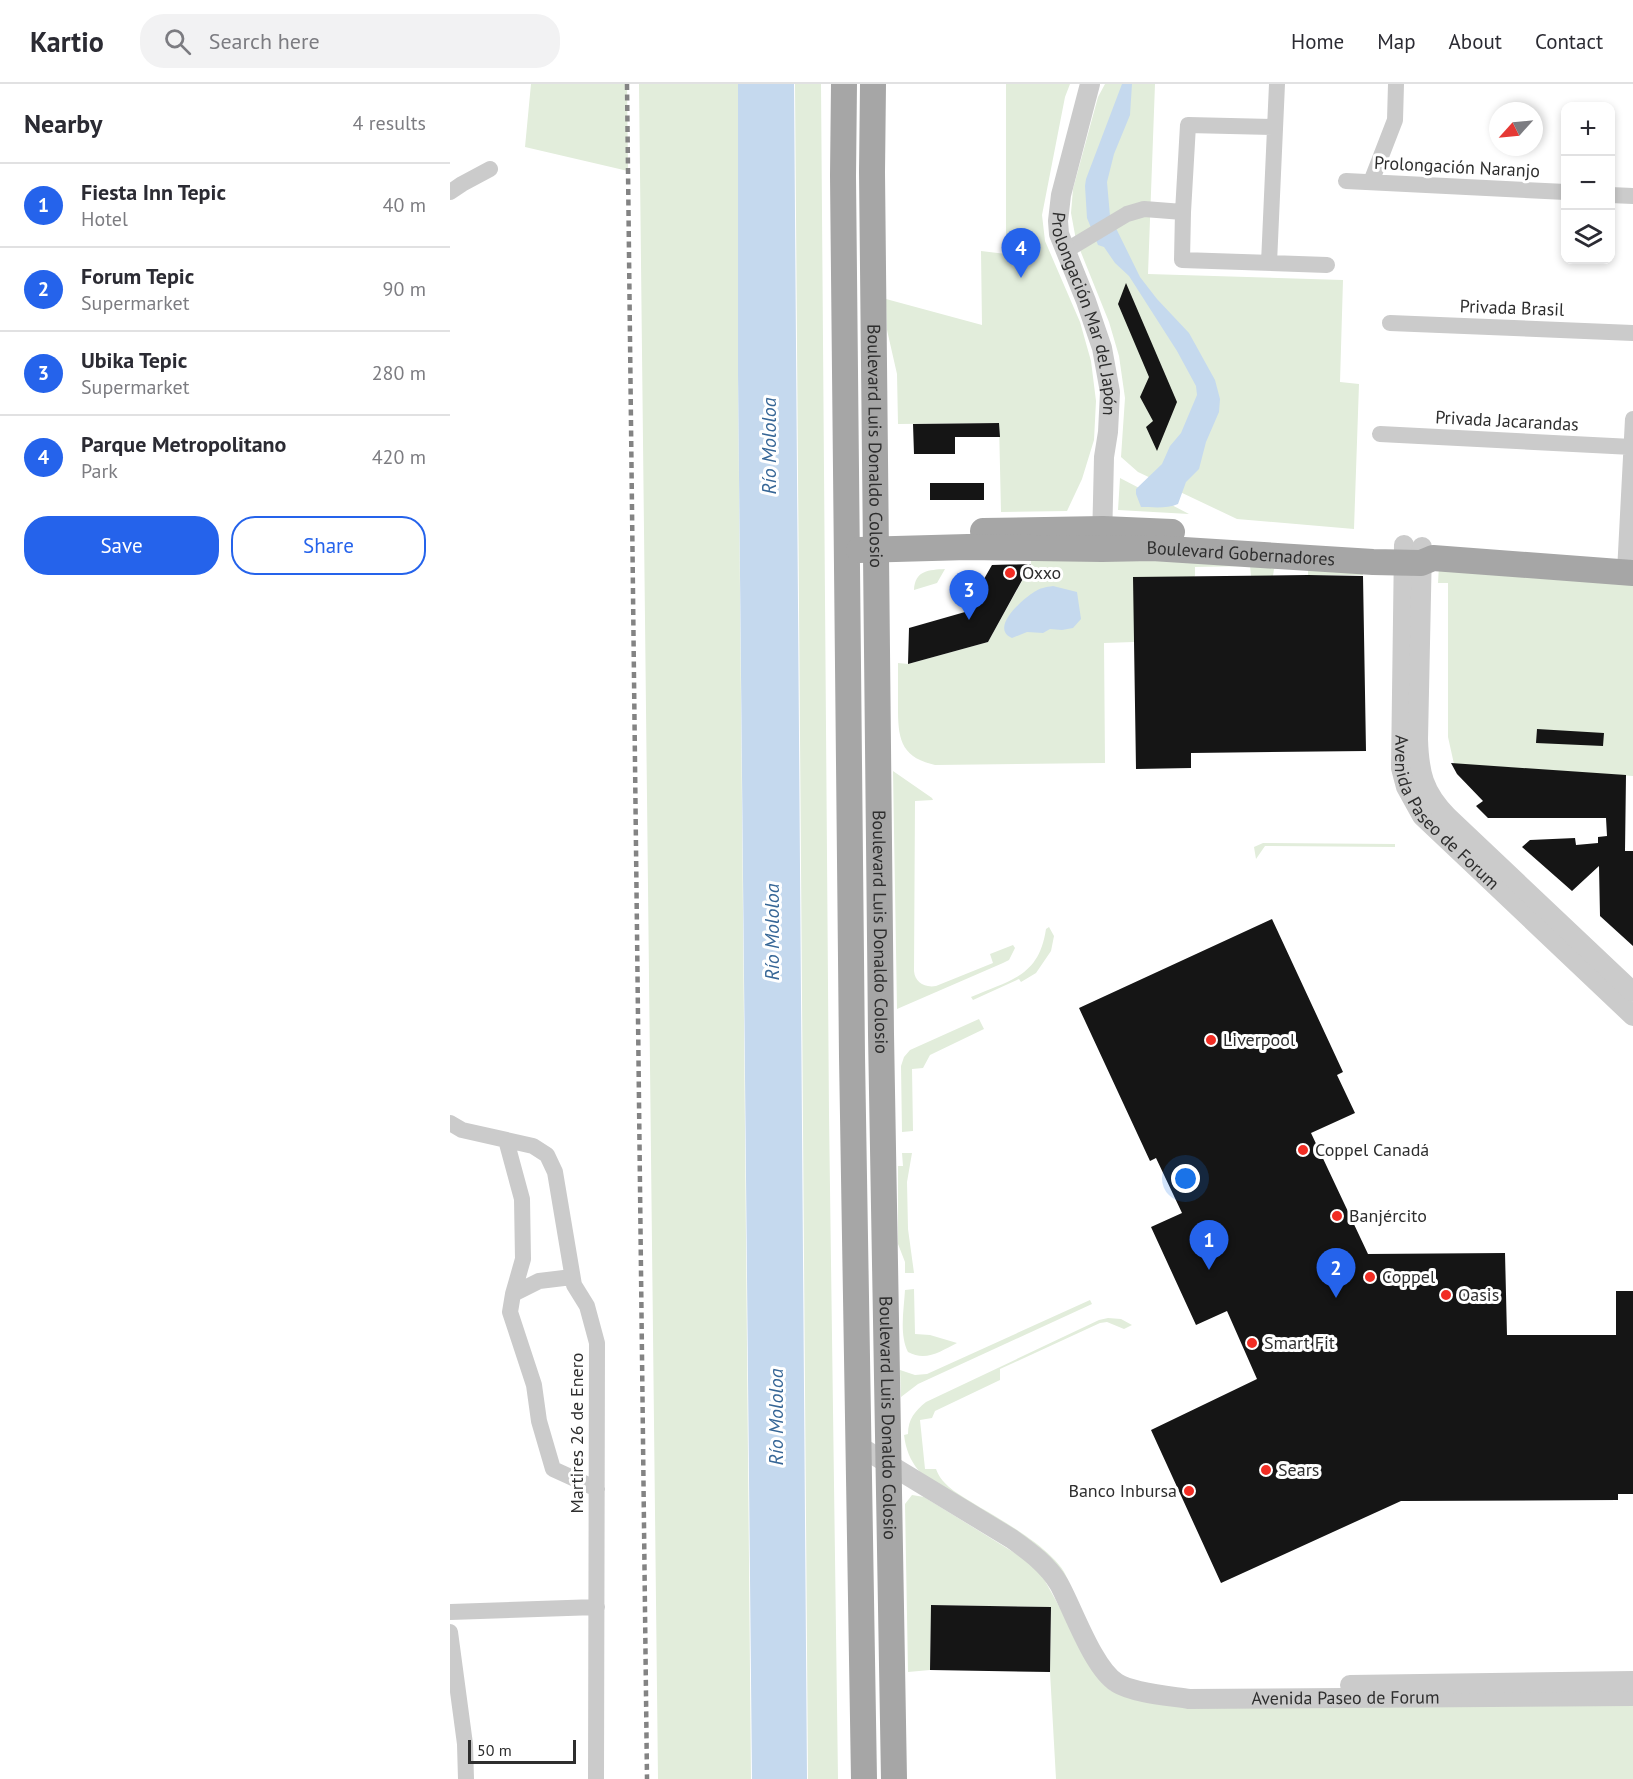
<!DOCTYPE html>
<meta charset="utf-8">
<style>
:root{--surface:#fff;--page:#f2f2f3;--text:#2b2b33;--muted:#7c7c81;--line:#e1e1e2;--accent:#2563eb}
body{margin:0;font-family:"PT Sans",sans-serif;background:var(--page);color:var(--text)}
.controls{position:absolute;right:18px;top:18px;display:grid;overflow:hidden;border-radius:12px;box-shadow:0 3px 9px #0003}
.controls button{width:54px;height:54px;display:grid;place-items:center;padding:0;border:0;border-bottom:2px solid var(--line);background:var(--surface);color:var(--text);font:30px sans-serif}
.compass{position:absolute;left:1039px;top:18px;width:54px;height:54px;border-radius:50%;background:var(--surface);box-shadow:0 3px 9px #0003;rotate:243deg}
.scale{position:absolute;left:18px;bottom:15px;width:108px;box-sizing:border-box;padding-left:6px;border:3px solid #2e2e2e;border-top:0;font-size:16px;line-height:21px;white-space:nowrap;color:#2e2e2e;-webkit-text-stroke:4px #fff;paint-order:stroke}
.you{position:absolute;left:736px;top:1095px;width:21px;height:21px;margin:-15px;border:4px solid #fff;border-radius:50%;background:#1a73e8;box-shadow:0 0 0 9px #1a73e833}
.badge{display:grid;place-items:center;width:39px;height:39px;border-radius:50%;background:var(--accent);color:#fff;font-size:20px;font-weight:700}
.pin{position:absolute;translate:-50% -50px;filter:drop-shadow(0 2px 3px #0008)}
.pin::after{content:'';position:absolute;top:32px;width:21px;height:18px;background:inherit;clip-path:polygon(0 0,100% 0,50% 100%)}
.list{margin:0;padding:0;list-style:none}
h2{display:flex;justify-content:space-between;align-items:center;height:78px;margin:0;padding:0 24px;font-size:26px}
h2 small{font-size:20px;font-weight:400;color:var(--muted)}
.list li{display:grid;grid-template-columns:39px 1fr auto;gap:18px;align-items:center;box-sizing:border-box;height:84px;padding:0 24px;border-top:2px solid var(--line)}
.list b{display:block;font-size:22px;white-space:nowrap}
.list p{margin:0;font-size:20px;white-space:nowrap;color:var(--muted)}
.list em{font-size:20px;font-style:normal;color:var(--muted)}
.actions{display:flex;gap:12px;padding:18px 24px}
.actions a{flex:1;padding:14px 0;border:2px solid var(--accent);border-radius:24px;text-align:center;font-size:21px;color:var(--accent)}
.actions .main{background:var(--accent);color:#fff}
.icon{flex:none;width:33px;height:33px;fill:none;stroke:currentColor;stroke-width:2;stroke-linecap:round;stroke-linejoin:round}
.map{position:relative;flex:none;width:1183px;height:1695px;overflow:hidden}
header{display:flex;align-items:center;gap:36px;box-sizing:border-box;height:84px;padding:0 30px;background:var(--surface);border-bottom:2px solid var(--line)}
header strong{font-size:28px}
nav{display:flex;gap:33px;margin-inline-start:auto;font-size:21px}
.search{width:420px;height:54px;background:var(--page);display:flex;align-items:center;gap:15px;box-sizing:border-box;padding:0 21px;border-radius:24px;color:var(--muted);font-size:22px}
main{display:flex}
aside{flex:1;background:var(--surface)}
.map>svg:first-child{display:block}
.green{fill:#e2eddb}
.water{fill:#c5d9ee}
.building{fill:#151515}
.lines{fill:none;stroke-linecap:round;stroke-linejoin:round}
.minor{stroke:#cbcbcb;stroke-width:16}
.tertiary{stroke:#cbcbcb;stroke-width:20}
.primary{stroke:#a6a6a6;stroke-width:26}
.rail{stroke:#838383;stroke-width:4.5;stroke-dasharray:6 4.5;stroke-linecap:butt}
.poi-dot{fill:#f12d24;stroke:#fff;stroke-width:2}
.labels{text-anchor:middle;stroke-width:6;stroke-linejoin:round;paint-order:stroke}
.street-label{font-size:18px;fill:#2e2e2e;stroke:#fff}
.poi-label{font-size:18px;fill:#2e2e2e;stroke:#fff;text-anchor:start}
.water-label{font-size:20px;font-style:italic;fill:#366696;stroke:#fff}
</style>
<header>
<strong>Kartio</strong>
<div class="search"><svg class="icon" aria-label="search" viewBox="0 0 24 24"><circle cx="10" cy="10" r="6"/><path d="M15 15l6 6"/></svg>Search here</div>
<nav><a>Home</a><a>Map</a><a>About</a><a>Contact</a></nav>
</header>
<main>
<aside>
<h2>Nearby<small>4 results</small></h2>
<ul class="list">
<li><span class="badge">1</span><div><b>Fiesta Inn Tepic</b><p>Hotel</p></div><em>40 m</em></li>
<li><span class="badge">2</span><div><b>Forum Tepic</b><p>Supermarket</p></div><em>90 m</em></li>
<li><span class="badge">3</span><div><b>Ubika Tepic</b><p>Supermarket</p></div><em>280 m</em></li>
<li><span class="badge">4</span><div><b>Parque Metropolitano</b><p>Park</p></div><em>420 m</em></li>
</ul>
<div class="actions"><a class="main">Save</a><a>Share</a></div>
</aside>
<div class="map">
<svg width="1183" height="1695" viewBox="0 0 1183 1695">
<rect width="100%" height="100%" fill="#fff"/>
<path class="green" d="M81 0H177L178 87 75 63Z
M189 0H288V290L301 1695H208Z
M345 0H371L379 1030 388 1695H358Z
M556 0H620L615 13 592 131 595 157 630 238 641 277 646 317 644 356 632 395 617 427 551 428 549 339 448 340 447 290 437 246 436 215 532 241 531 167 556 170Z
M655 0H705L698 190 893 196 890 298 909 300 904 445 787 435 688 388 671 373 675 314 669 272 659 238 626 156 621 129 623 105 648 13Z
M670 394 739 430 668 426Z
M581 471H678L913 487V491H858V484L824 485 823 492H801L800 482 745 483V492L684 558 654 559 655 679 485 681C450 673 448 654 448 623 448 608 448 594 448 579L458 580 538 558 581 481Z
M989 481 1183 493V692L1004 680 998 653V499H988Z
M495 485 487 499 464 506C465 486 479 486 495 485Z
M443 687 482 714 483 716 465 717 464 887C465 898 474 904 486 902L543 879 540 870 563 861 565 864 559 876 553 879 447 925Z
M813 759 945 760V763L815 762 806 775 804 763Z
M599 843 604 852 601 867 586 889 571 898 569 895 523 916 521 913C560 896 589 893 596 845Z
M529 935 534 945 480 971 473 984 462 985 463 1047 452 1048 451 982 454 973 460 966Z
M452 1069H462L457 1098 458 1145 464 1189H455V1178L448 1160V1082H453Z
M464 1205 465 1250 480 1251 507 1259C491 1267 476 1278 458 1268 449 1250 454 1225 455 1206Z
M640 1216 642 1220 468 1300 451 1313 450 1286 465 1291 477 1290Z
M658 1234 671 1235 682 1241 674 1245 657 1238 650 1239 550 1285V1296L485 1327 482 1334 470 1336 475 1385H486C492 1402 509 1410 523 1419 549 1435 617 1471 619 1502L469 1387C460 1376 456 1366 454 1351L458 1350C458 1335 465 1327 476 1318L649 1236Z
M462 1411 474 1413 573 1474 590 1488 652 1599 661 1607 678 1612 1183 1614V1695H606L600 1588 601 1523 481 1521 480 1586 458 1588 455 1420Z"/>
<path class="water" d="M288 0H344L357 1695H302L288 290Z
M672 0H682L680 31 664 70 657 98 660 132 690 193 707 215 739 249 765 296 770 315 769 328 756 358 749 385 736 398 728 420C717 425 702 423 691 423L686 410V405L712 380 720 362 731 349 747 311 746 302 727 267 679 192 665 179 654 163 648 161 637 134 635 102 636 95Z
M603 502 627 508 631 535 623 544 612 546 600 545 593 549 577 548 562 554C539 544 573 515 584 508 590 504 596 503 603 502Z"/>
<path class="building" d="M676 199 727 318 707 367 696 343 703 337 690 313 699 293 668 220Z
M549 339 550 353H505V370H464L463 340Z
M480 399H534V416H480Z
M581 480 538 558 458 580 459 544 515 528 542 481Z
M858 491 913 492 916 667 741 669V684L686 685 683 493Z
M1087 645 1154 649 1153 662 1086 659Z
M1001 679 1176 691 1175 767H1183V862L1150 832 1149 782 1122 807 1072 763 1080 756 1125 754 1126 761 1148 759V753L1157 752 1156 734H1038L1026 722 1033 717 1007 690Z
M822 835 893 988 887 991 905 1029 861 1049 918 1170 1055 1169 1057 1251H1166V1207H1183V1410H1168V1416L951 1417 771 1499 701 1346 807 1295 777 1227 746 1241 701 1143 732 1129 706 1074 700 1077 629 924Z
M481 1521 601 1523 600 1588 480 1586Z"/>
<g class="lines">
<path class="minor" d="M824 43 738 41 733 128 732 176 877 181
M896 97 1116 108
M921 98 945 36 946 0
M0 108 12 100 40 85
M1160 111 1183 112
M615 167 677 130 694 125 733 128
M819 179 827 0
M940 239 1183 249
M930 350 1182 363
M1175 488 1183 335
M0 1039 12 1046 83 1062 97 1071 105 1088 124 1201 137 1222 147 1259 146 1695
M56 1056 72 1115 73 1175 63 1210 60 1228 84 1301 89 1337 103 1385 147 1405
M63 1210 89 1197 122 1193
M0 1528 147 1523
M0 1548 15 1660 16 1695"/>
<g class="tertiary">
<path id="s1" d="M640 0 611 111 608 137 609 150 636 217 652 264 660 308 658 348 654 373 652 458"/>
<path id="s2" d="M954 461 951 684 956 703 972 732 1183 932"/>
<path d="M972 463 968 655C969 688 973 708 998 733L1183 908"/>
<path id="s3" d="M409 1362 562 1455C580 1468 598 1481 609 1500 623 1525 643 1584 667 1599 683 1609 720 1612 739 1615L1183 1612"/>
<path d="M900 1601 1183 1597"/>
</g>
<g class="primary">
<path d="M394 0 393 92 402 972 414 1695"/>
<path id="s4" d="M423 0 422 88 431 950 444 1695"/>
<path d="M533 447 653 445 722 448"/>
<path id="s5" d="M409 466 518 463 652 465 702 464 923 478 971 479 983 474 1183 489"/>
</g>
<path class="rail" d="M177 0 197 1695"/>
</g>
<g class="poi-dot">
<circle cx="560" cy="489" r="6"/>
<circle cx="761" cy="956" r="6"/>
<circle cx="853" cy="1066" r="6"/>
<circle cx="887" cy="1132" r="6"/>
<circle cx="920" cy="1193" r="6"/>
<circle cx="996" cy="1211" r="6"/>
<circle cx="802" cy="1259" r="6"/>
<circle cx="816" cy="1386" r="6"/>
<circle cx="739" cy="1407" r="6"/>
</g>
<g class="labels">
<g class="street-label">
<text transform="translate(1007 83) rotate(3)" y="6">Prolongación Naranjo</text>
<text transform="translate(1062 224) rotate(2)" y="6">Privada Brasil</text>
<text dy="6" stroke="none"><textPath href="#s1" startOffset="238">Prolongación Mar del Japón</textPath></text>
<text transform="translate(1057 337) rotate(3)" y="6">Privada Jacarandas</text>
<text dy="6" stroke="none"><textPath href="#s4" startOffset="362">Boulevard Luis Donaldo Colosio</textPath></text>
<text dy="6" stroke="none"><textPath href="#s5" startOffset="382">Boulevard Gobernadores</textPath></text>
<text dy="6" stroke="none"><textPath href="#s2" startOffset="284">Avenida Paseo de Forum</textPath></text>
<text dy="6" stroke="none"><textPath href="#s4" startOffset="848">Boulevard Luis Donaldo Colosio</textPath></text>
<text dy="6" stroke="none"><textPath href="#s4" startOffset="1334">Boulevard Luis Donaldo Colosio</textPath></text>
<text transform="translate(127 1349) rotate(-90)" y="6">Martires 26 de Enero</text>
<text dy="6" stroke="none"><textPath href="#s3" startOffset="591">Avenida Paseo de Forum</textPath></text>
</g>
<g class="poi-label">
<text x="572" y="495">Oxxo</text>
<text x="773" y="962">Liverpool</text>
<text x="865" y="1072">Coppel Canadá</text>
<text x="899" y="1138">Banjército</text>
<text x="932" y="1199">Coppel</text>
<text x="1008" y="1217">Oasis</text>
<text x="814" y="1265">Smart Fit</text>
<text x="828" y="1392">Sears</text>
<text x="727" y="1413" text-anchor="end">Banco Inbursa</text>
</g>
<g class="water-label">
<text transform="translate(319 362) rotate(-90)" y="7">Río Mololoa</text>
<text transform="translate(322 848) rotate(-90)" y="7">Río Mololoa</text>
<text transform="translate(326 1333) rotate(-90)" y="7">Río Mololoa</text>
</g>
</g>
</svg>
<div class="controls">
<button>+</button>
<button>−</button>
<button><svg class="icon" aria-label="layers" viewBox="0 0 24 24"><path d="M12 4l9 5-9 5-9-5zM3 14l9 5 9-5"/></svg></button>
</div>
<svg class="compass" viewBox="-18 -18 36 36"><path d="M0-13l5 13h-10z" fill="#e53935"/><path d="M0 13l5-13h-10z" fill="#7c7c81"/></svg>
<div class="scale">50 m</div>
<div class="you"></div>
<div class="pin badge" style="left:759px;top:1186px">1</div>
<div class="pin badge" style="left:886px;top:1214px">2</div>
<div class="pin badge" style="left:519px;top:536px">3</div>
<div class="pin badge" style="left:571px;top:194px">4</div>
</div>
</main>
